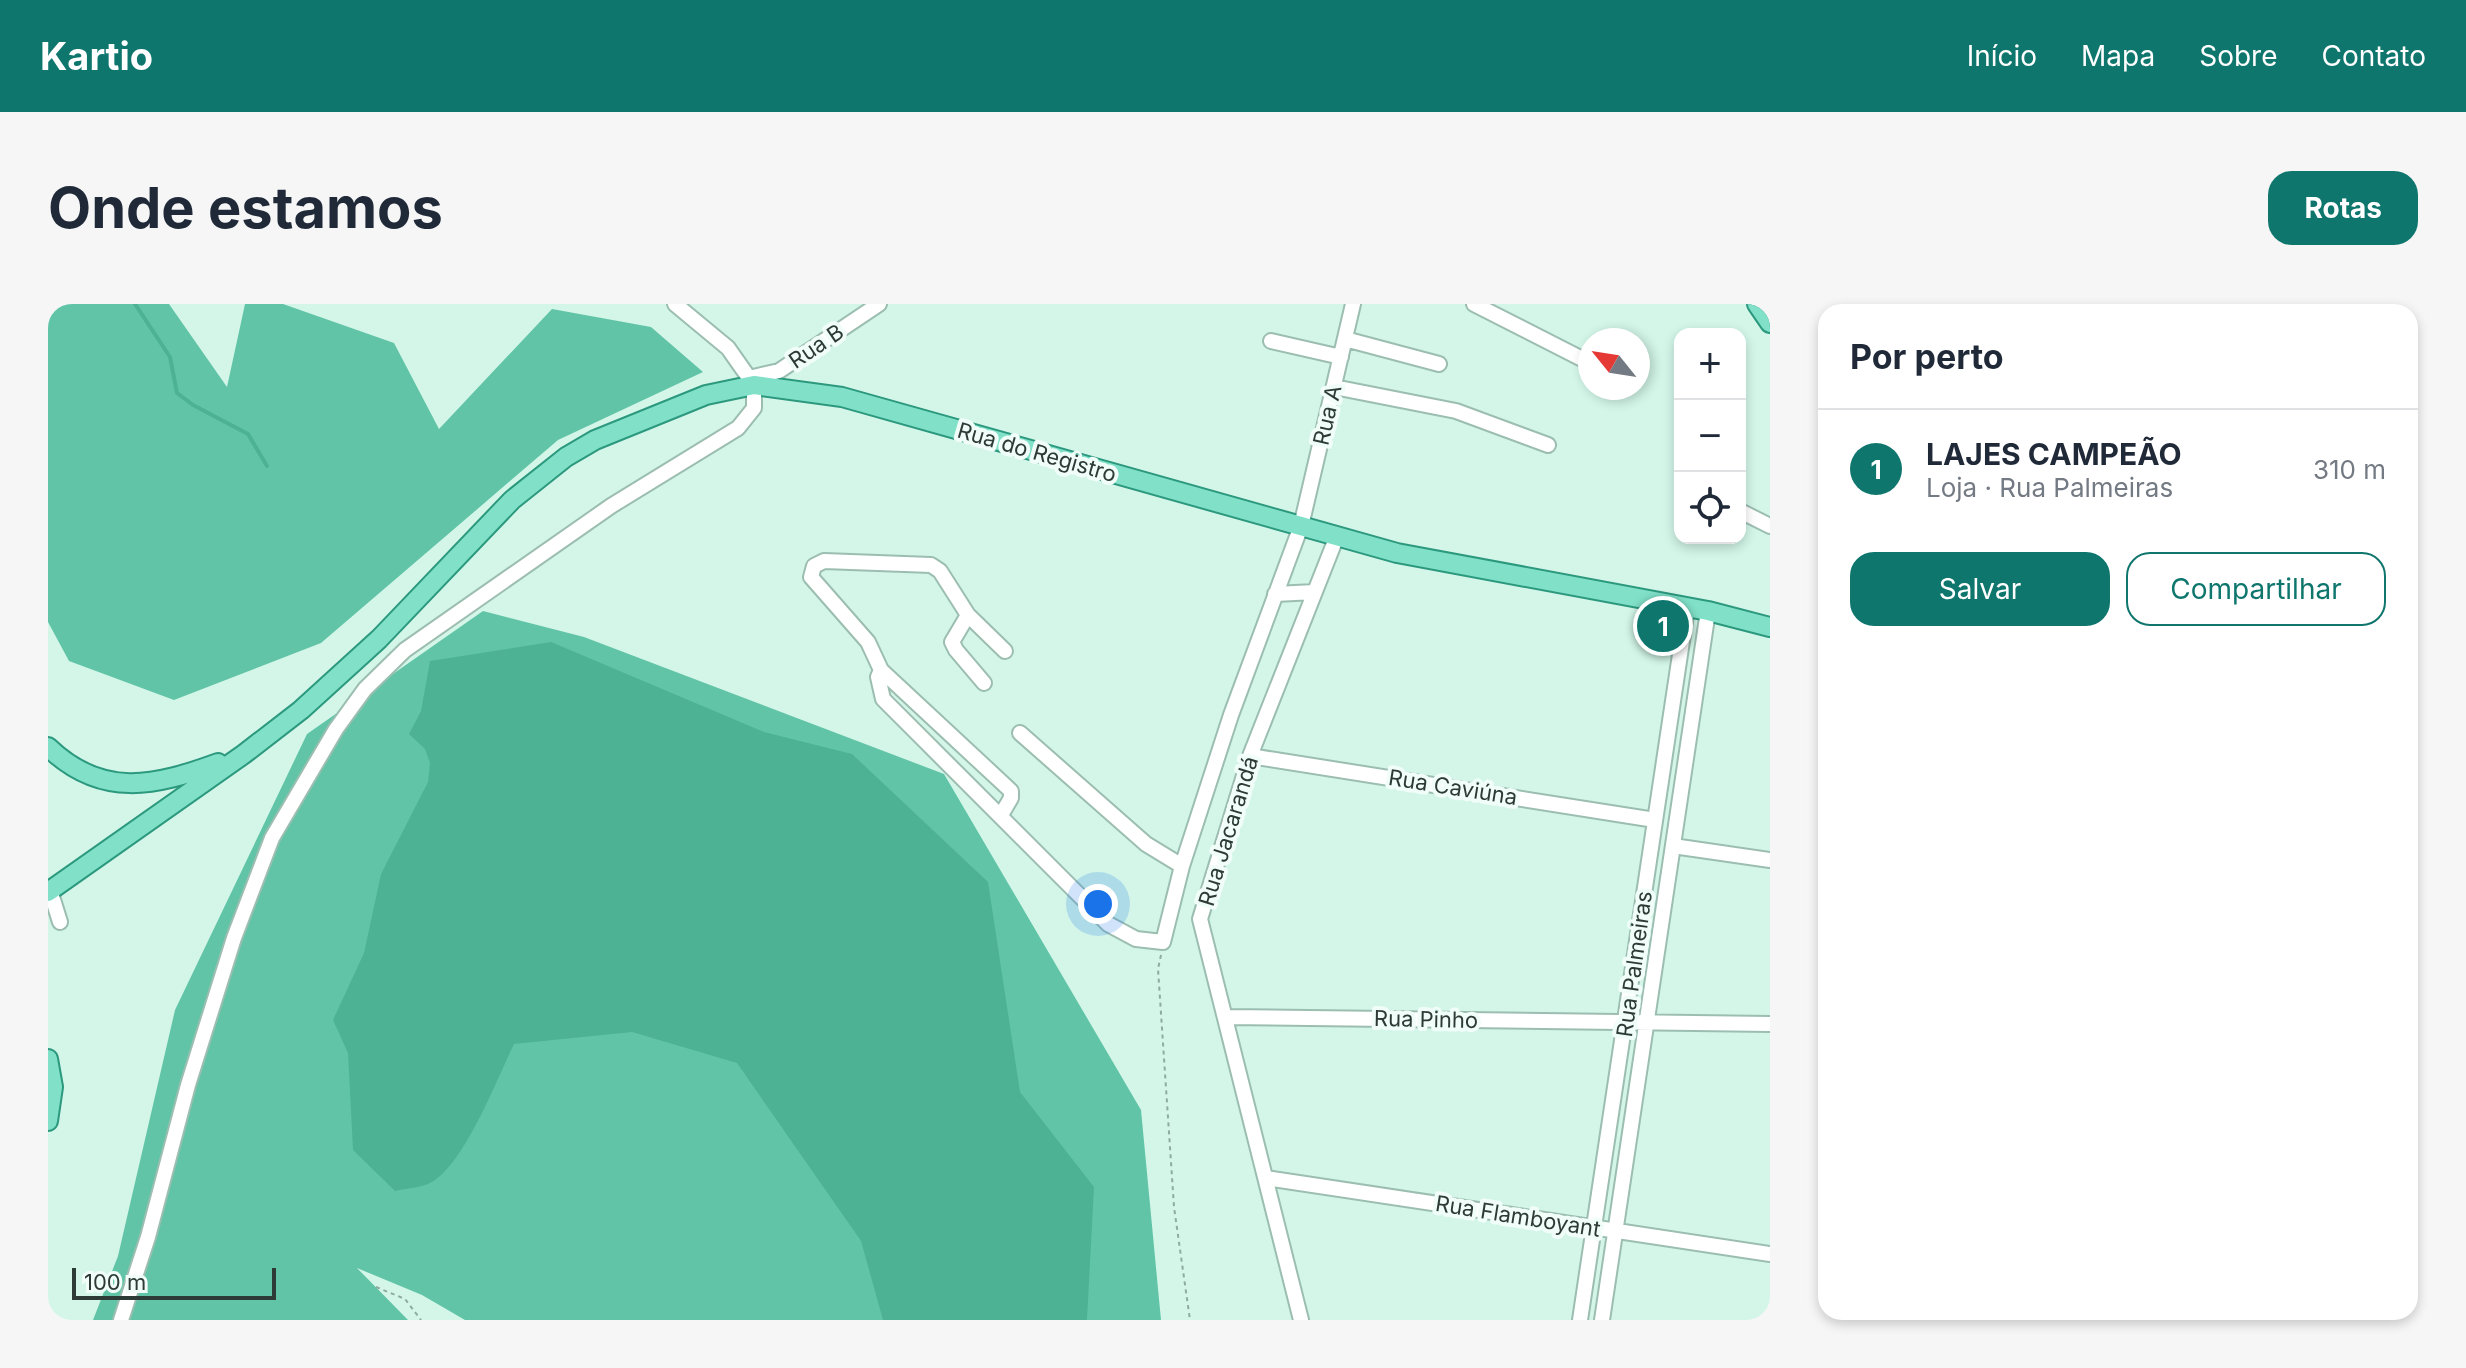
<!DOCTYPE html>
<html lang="pt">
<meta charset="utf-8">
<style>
:root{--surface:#fff;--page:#f6f6f7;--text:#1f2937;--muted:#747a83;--line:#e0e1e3;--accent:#0f766e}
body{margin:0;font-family:Inter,sans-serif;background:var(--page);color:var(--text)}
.controls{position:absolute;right:24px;top:24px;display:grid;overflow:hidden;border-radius:16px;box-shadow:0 4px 12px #0003}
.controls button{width:72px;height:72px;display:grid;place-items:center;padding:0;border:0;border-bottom:2px solid var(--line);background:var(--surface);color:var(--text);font:40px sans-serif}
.compass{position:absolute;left:1530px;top:24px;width:72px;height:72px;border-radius:50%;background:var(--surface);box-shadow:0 4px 12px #0003;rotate:300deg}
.scale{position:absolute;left:24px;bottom:20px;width:204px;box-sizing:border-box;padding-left:8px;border:4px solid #2d3b36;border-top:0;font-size:22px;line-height:28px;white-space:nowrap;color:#2d3b36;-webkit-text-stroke:6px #f0fdf8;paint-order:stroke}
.you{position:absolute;left:1050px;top:600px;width:28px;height:28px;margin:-20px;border:6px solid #fff;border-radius:50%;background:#1a73e8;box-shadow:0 0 0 12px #1a73e833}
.badge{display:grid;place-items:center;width:52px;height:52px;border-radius:50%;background:var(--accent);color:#fff;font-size:26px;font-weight:700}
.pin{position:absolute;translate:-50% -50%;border:4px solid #fff;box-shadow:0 2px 8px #0006}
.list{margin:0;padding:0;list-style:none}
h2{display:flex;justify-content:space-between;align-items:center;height:104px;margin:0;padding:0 32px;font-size:34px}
h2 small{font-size:26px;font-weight:400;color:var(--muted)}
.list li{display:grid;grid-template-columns:52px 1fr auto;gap:24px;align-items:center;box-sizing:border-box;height:120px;padding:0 32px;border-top:2px solid var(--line)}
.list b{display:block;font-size:30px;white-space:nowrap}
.list p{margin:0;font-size:26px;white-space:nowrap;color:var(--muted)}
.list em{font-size:26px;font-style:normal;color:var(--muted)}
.actions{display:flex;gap:16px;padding:24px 32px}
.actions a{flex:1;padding:18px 0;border:2px solid var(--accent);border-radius:24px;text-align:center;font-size:28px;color:var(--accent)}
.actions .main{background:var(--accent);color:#fff}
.icon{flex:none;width:44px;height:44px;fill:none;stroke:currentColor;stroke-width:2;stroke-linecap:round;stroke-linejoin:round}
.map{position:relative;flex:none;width:1722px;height:1016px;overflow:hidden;border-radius:24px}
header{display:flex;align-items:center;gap:48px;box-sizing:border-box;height:112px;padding:0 40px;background:var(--accent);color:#fff}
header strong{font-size:38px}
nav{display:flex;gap:44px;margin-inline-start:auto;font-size:28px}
.intro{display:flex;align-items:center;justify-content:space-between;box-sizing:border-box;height:192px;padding:0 48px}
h1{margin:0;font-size:56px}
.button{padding:20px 36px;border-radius:24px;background:var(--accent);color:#fff;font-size:28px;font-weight:700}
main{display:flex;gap:48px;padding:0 48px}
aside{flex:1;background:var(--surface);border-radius:24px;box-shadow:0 4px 12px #0003}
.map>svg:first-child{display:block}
.forest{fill:#61c4a6}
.water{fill:#4db294}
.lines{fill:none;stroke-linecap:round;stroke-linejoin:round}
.stream{stroke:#4db294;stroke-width:4}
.minor-casing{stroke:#9cbeb1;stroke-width:18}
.major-casing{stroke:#2c997e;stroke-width:22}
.path{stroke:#8faaa0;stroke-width:2;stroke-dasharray:4 4;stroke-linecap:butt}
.minor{stroke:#fff;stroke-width:14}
.major{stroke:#80e0c8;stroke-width:18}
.labels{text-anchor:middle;stroke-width:8;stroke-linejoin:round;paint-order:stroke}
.street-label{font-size:22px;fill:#2d3b36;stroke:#f0fdf8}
</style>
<header>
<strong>Kartio</strong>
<nav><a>Início</a><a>Mapa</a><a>Sobre</a><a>Contato</a></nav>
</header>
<div class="intro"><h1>Onde estamos</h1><a class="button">Rotas</a></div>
<main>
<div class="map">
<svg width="1722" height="1016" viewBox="0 0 1722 1016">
<rect width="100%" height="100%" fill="#d3f6e9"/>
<path class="forest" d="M0 0H121L179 83 197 0H235L346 39 391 125 504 5 603 23 655 68 510 136 273 339 126 396 21 357 0 318Z
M435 307 536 333 896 470 1093 806 1113 1016H417L374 991 309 964 360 1016H45L70 952 127 706 259 430Z"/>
<path class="water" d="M503 338 716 428 804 450 940 578 972 788 1046 883 1039 1016H835L813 937 689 759 584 728 466 740C449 775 417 859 384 878 374 884 358 884 347 887L305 846 300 749 285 716 316 649 333 570 380 478 382 459 377 445 361 430 373 407 382 357Z"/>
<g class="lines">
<path class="stream" d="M87 0 122 53 129 89 145 101 200 130 219 162"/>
<defs>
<path id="minor" d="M1426 0 1542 59
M1297 35 1391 60
M1223 37 1293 53
M701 74 731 67 831 0
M1286 83 1408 107 1500 141
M1692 207 1722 222
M1227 290 1267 288
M920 311 904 338 908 346 936 379
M833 366 830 373 835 395 1060 620 1088 635 1115 638 1134 562 1183 411 1253 222 1305 0
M972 429 1098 540 1134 562
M1202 452 1607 516
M953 511 963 494V487L833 366 820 338 763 273 766 262 776 257 883 261 892 267 920 311 957 347
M1625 542 1722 556
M2 586 12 618
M1179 713 1722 720
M1218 874 1722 950
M73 1016 100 933 140 781 186 634 224 534 288 425 317 385 357 346 563 202 690 124 706 104V81L680 44 627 0
M1253 1016 1152 615 1202 452 1289 232
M1532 1016 1639 304
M1554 1016 1660 307"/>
<path id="major" d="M1709 0 1722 19
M0 443C54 495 107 482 170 459
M0 588 196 450 253 406 331 335 464 196 518 153 547 136 658 91 706 81 794 93 1349 249 1660 307 1722 323
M0 755 5 783 0 817"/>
</defs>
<use href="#minor" class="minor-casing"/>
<use href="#major" class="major-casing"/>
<path class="path" d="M1113 651 1110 665 1126 903 1142 1016
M328 983 357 995 373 1016"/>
<use href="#minor" class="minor"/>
<use href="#major" class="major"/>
</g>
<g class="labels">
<g class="street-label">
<text transform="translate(768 42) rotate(-34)" y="8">Rua B</text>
<text transform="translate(1279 111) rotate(-77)" y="8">Rua A</text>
<text transform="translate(989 148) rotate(16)" y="8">Rua do Registro</text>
<text transform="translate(1405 483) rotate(9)" y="8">Rua Caviúna</text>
<text transform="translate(1180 527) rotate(-73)" y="8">Rua Jacarandá</text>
<text transform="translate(1586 660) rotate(-82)" y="8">Rua Palmeiras</text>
<text transform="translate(1378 715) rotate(1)" y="8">Rua Pinho</text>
<text transform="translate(1470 912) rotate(9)" y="8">Rua Flamboyant</text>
</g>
</g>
</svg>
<div class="controls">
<button>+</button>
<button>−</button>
<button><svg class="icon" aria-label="locate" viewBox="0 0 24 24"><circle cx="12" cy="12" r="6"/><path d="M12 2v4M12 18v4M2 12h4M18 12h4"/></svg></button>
</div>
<svg class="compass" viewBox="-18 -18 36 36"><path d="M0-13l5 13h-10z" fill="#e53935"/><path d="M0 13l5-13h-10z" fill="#747a83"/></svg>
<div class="scale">100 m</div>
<div class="you"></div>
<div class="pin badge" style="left:1615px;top:322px">1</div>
</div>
<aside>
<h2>Por perto<small></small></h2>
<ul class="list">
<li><span class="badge">1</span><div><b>LAJES CAMPEÃO</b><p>Loja · Rua Palmeiras</p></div><em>310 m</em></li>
</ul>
<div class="actions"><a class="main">Salvar</a><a>Compartilhar</a></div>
</aside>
</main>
